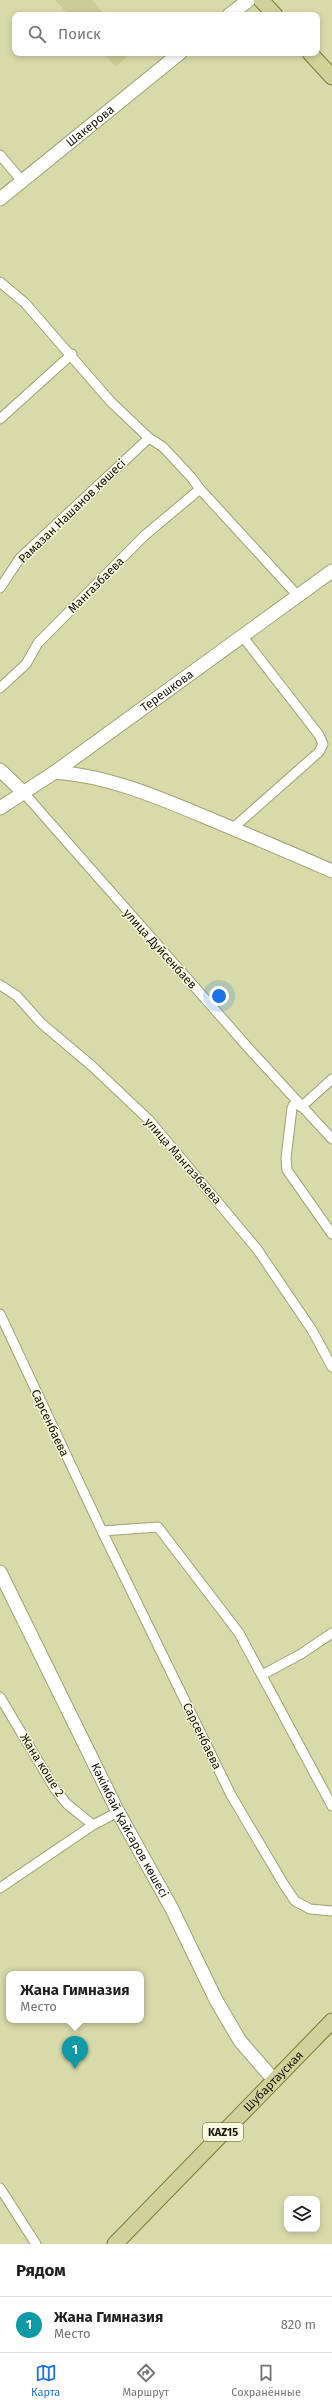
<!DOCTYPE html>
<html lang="ru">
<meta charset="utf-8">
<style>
:root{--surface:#fff;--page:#f2f2f2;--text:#222;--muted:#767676;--line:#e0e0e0;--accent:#1a73e8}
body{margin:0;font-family:"Fira Sans",sans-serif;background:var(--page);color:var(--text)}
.controls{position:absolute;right:12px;bottom:12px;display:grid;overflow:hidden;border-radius:8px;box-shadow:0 2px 6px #0003}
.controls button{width:36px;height:36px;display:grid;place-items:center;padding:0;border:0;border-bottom:1px solid var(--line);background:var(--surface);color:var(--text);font:20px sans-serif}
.you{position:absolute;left:219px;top:996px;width:14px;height:14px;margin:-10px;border:3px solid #fff;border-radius:50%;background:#1a73e8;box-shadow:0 0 0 6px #1a73e833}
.badge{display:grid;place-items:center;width:26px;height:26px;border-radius:50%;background:var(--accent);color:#fff;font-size:13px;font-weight:700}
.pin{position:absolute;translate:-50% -33px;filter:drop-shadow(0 1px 2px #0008)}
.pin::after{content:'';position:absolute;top:21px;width:14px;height:12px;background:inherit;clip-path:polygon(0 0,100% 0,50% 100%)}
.popup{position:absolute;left:6px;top:1971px;width:138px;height:52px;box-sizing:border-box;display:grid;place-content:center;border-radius:8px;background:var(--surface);filter:drop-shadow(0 1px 3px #0005);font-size:13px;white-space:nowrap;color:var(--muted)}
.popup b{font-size:15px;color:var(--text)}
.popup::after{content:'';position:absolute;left:50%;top:100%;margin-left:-8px;border:8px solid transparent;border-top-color:var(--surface)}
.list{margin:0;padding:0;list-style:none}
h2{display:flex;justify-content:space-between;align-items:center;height:52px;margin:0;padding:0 16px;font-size:17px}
h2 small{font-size:13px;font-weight:400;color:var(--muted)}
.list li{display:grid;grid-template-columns:26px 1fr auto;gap:12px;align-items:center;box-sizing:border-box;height:56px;padding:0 16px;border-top:1px solid var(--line)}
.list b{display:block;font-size:15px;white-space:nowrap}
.list p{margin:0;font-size:13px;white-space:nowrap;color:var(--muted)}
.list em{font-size:13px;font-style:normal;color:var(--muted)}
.icon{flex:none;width:22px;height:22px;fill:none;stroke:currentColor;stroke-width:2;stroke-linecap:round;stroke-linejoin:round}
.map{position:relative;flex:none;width:332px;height:2244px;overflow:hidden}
.search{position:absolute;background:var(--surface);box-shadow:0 2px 6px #0003;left:12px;right:12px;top:12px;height:44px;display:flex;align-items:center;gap:10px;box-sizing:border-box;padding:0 14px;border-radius:8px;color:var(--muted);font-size:15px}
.sheet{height:108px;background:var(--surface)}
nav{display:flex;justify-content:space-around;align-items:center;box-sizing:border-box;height:56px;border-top:1px solid var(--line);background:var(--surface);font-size:11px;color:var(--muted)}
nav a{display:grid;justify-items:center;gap:2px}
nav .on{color:var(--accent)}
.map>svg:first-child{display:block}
.built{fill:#cbcd96}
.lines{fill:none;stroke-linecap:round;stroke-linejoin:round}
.street-casing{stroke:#a0a274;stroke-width:11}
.secondary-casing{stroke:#a0a274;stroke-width:15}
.primary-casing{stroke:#7b7c3a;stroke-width:17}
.street{stroke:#fff;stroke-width:9}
.secondary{stroke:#fff;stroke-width:13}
.primary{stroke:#d1d19a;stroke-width:15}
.labels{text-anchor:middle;stroke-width:3;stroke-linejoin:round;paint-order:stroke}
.shield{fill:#f7f9e0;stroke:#5a5a47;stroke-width:1}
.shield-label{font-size:11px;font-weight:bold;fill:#161605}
.street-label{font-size:12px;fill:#161605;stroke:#f7f9e0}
</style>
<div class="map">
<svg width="332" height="2244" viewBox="0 0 332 2244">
<rect width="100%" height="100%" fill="#d7daa9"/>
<path class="built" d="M55 0H92L105 15H69Z
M103 53H131L116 67Z"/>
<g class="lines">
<defs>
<path id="street" d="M0 155 22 181
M0 282 25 303 111 402 149 438 163 447 191 477 200 489 298 596
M0 419 72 354
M0 588 20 558 149 438
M0 688 26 664 38 643 144 536 200 489
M23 792 252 1052 332 1139
M233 828 319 752 323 744 319 735 243 637
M0 985 17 996 41 1023 92 1066 149 1120 257 1249 312 1330 332 1367
M296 1101 292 1108 286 1158 287 1170 332 1234
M301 1107 332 1079
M0 1314 102 1531 158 1527 239 1633 332 1806
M102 1531 231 1795 283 1883 295 1901 310 1909 332 1911
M262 1675 301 1654 332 1633
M0 1697 55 1789 67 1804 93 1825
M0 1888 93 1825 118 1812
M0 2188 36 2244"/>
<g id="secondary">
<path d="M229 15 249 0"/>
<path id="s1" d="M0 199 180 53"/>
<path d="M0 770 23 792"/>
<path d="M55 772C108 776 155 796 203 816 246 834 289 852 332 871"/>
<path id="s2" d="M0 808 55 772 332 571"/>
<path id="s3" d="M0 1572 118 1812 172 1909 216 2000 240 2041 274 2080"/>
</g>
<g id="primary">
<path d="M261 0 275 15"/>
<path d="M310 53 332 77"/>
<path id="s4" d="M115 2244 332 2021"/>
</g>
</defs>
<use href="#street" class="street-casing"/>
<use href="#secondary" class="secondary-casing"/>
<use href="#primary" class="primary-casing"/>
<use href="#street" class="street"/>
<use href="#secondary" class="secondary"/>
<use href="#primary" class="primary"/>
</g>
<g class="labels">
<rect class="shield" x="203" y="2123" width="40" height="18" rx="3"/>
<g class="shield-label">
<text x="223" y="2136">KAZ15</text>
</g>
<g class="street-label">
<text dy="4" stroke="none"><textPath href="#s1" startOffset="116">Шакерова</textPath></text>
<text transform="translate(72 511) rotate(-44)" y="4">Рамазан Нашанов көшесі</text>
<text transform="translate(96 585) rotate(-45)" y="4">Мангазбаева</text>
<text dy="4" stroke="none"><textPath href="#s2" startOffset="204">Терешкова</textPath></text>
<text transform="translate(160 949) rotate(48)" y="4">улица Дуйсенбаев</text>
<text transform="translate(183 1161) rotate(49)" y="4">улица Мангазбаева</text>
<text transform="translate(50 1423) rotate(65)" y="4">Сарсенбаева</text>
<text transform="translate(202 1736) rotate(64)" y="4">Сарсенбаева</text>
<text transform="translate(42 1765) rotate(58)" y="4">Жана коше 2</text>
<text dy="4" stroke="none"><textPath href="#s3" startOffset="289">Кәкімбай Қайсаров көшесі</textPath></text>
<text dy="4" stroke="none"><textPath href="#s4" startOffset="227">Шубартауская</textPath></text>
</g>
</g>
</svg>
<div class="controls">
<button><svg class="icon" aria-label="layers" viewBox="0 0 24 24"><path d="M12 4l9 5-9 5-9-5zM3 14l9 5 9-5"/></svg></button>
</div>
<div class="you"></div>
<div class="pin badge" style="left:75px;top:2069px;background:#0f9aa8">1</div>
<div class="popup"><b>Жана Гимназия</b>Место</div>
<div class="search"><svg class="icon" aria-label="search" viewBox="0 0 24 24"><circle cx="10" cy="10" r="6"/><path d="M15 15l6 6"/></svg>Поиск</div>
</div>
<section class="sheet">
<h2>Рядом<small></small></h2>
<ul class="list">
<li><span class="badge" style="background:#0f9aa8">1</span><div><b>Жана Гимназия</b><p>Место</p></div><em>820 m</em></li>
</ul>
</section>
<nav>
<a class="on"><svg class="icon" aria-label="map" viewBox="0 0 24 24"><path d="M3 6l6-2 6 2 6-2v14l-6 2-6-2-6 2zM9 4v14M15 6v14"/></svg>Карта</a>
<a><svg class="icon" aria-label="directions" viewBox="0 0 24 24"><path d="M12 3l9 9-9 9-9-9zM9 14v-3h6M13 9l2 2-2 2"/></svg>Маршрут</a>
<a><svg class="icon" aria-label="saved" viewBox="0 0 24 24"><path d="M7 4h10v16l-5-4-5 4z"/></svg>Сохранённые</a>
</nav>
